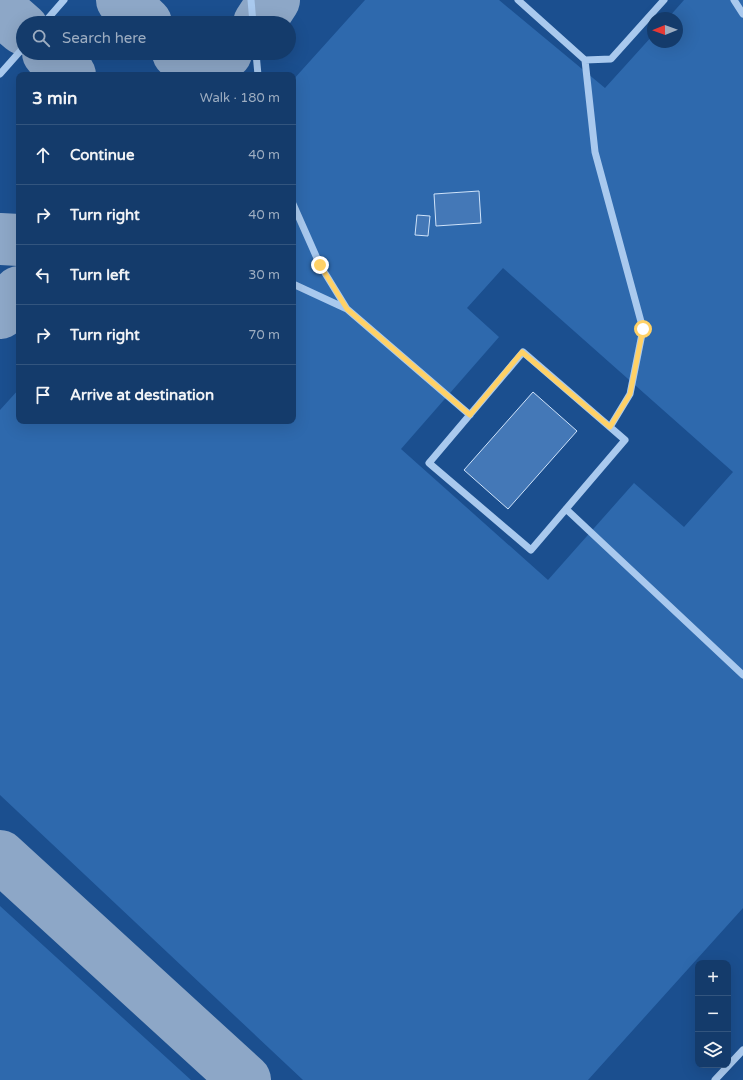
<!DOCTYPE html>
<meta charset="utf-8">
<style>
:root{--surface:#143b6b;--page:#1d4271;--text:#f1f3f6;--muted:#9dadc1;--line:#33557e}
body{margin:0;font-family:"Varela Round",sans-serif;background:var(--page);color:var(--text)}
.controls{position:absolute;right:12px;bottom:12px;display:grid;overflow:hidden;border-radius:8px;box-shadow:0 4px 16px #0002}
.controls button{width:36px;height:36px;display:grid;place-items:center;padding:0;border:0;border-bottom:1px solid var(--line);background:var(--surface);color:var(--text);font:20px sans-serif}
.compass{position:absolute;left:647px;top:12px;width:36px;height:36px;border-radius:50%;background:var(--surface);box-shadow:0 4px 16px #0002;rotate:269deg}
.stop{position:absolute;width:12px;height:12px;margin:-9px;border:3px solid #ffd166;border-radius:50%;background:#fff}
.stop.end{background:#ffd166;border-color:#fff;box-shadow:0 1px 4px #0008}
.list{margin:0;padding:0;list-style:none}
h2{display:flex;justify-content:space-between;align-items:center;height:52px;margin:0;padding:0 16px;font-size:17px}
h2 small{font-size:13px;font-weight:400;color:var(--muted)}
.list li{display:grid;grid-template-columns:26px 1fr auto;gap:12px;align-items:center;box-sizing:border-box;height:60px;padding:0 16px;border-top:1px solid var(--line)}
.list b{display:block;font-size:15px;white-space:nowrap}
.list em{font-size:13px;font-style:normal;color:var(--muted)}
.icon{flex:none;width:22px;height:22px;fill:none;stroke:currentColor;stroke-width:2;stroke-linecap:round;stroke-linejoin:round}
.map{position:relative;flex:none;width:743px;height:1080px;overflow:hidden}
.search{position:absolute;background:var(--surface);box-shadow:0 4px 16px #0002;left:16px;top:16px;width:280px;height:44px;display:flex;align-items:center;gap:10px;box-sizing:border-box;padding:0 14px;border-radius:22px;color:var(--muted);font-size:15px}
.panel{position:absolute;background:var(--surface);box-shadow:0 4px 16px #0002;left:16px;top:72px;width:280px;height:352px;border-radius:8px}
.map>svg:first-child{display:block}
.green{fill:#2e69ad;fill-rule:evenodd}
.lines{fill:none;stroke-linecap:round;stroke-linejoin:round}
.taxiway{stroke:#8da7c7;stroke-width:52}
.building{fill:#4478b7;stroke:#cfe3fa}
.minor{stroke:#a9c9ee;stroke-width:7}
.route{stroke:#ffd166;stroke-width:5}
</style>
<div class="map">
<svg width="743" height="1080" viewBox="0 0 743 1080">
<rect width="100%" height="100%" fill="#1b4f8f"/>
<path class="green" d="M365 0H499L605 88 653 35V42H677V18H668L684 0H743V908L588 1080H303L0 795V410L19 389V421H293V80ZM503 268 733 472 684 527 634 483 548 580 401 449 499 337 467 308Z
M0 906 191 1080H0Z"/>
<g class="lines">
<path class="taxiway" d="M122 0 146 23
M0 9 23 29
M259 23 274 0
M48 53 70 75
M178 53C190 63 214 59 226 53
M0 239 19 240
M0 313 19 292
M0 856 245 1080"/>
</g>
<path class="building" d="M479 191 481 223 436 226 434 194Z
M417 215 430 216 428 236 415 235Z
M533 392 577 431 508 509 464 470Z"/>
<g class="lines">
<path class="minor" d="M251 0 253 23
M518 0 585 60 611 59 664 0
M734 0 743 14
M44 23 64 0
M256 53 258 75
M585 60 595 152 643 329 630 394 610 427
M0 74 23 48
M293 204 320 265 347 309 470 415
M293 284 347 309
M523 352 625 440 531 550 429 463Z
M566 509 743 675
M715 1080 743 1050"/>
</g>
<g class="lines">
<path class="route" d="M320 265 347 309 470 415 522 352 610 427 630 394 643 329"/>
</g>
</svg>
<div class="controls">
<button>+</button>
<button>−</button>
<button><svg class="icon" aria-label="layers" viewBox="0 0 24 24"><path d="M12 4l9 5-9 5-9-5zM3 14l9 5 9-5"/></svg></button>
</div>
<svg class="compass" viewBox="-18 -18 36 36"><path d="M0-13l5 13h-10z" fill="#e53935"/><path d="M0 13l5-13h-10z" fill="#9dadc1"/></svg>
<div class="stop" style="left:643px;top:329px"></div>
<div class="stop end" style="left:320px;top:265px"></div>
<div class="search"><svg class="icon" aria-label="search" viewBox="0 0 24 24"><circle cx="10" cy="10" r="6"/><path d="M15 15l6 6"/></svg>Search here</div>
<section class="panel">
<h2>3 min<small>Walk · 180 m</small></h2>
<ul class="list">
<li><svg class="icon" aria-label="ahead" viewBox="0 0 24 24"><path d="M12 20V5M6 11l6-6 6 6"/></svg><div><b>Continue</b></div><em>40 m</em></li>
<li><svg class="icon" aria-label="right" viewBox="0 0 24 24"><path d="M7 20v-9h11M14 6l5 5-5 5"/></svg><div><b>Turn right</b></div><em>40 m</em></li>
<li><svg class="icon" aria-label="left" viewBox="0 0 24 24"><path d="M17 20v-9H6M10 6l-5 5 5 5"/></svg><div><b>Turn left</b></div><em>30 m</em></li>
<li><svg class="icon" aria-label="right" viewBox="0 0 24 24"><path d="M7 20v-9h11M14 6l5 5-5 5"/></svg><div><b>Turn right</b></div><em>70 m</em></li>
<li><svg class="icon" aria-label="arrive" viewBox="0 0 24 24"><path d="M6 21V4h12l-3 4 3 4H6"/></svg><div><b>Arrive at destination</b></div></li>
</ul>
</section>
</div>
